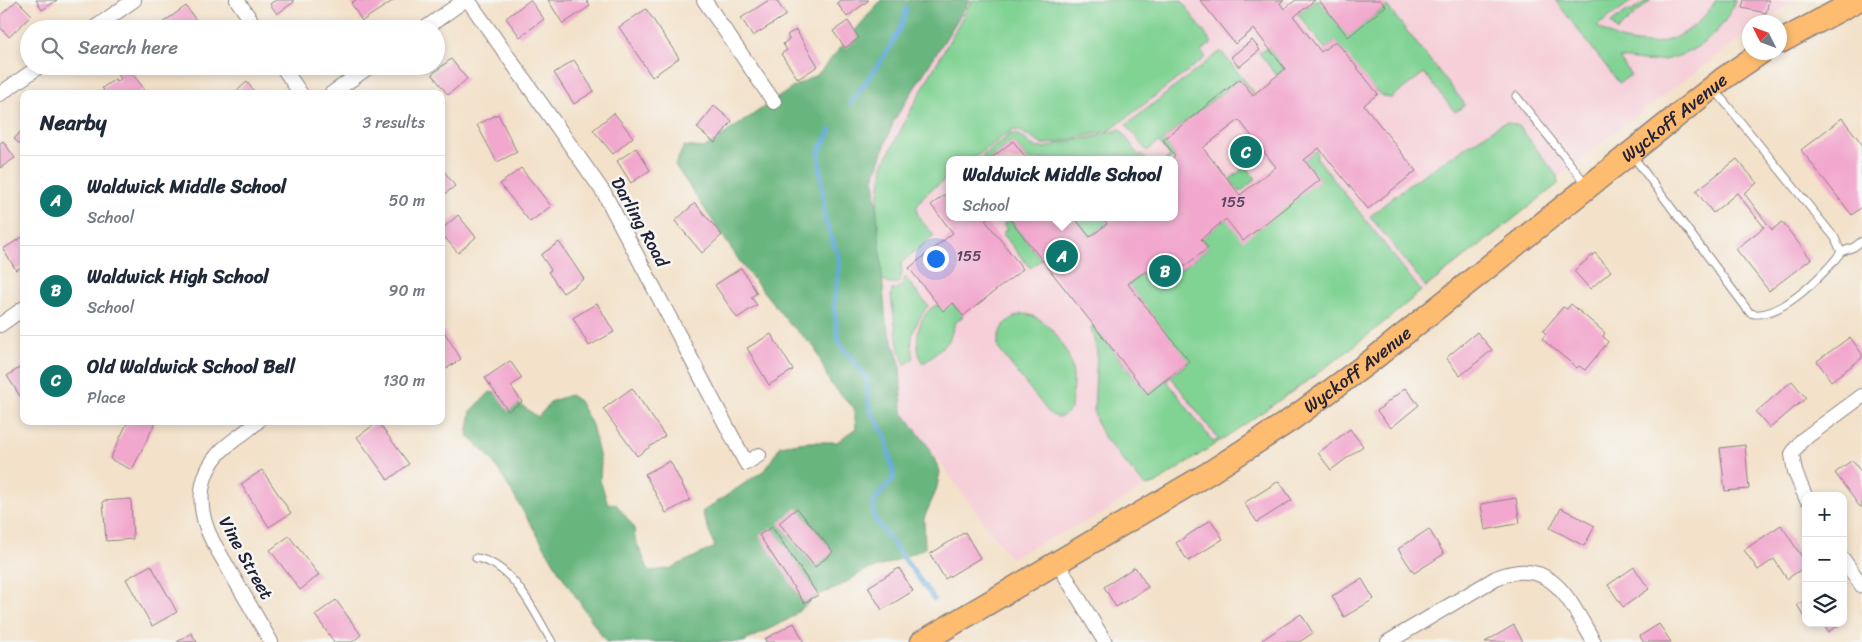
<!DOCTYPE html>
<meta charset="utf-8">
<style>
:root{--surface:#fff;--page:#f2f2f3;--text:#1f2937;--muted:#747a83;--line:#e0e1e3;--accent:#0f766e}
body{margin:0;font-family:Sriracha,sans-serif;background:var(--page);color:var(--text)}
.controls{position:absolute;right:15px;bottom:15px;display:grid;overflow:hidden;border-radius:10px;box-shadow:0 2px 8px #0003}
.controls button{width:45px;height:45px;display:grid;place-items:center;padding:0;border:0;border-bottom:1px solid var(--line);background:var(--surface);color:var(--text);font:25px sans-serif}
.compass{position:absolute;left:1742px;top:15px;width:45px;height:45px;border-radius:50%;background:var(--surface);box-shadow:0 2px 8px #0003;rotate:312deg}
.you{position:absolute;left:935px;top:258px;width:18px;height:18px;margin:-12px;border:4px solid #fff;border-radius:50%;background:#1a73e8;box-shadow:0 0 0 8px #1a73e833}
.badge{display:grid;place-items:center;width:32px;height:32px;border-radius:50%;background:var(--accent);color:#fff;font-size:16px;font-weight:700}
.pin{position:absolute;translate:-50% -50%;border:2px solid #fff;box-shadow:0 1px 5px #0006}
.popup{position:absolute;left:946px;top:156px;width:232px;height:65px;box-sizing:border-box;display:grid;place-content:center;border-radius:10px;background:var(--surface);filter:drop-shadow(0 1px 4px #0005);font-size:16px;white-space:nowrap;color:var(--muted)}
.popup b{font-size:19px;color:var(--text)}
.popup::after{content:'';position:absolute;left:50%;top:100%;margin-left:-10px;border:10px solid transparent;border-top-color:var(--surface)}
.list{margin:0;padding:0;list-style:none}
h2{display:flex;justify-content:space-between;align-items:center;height:65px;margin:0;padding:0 20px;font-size:21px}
h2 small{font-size:16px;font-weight:400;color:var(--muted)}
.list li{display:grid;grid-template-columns:32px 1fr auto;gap:15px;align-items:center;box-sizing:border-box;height:90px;padding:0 20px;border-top:1px solid var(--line)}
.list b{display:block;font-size:19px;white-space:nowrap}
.list p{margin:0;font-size:16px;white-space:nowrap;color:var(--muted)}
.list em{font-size:16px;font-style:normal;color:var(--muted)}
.icon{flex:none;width:28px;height:28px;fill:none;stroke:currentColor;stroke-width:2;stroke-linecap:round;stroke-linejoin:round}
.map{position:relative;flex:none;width:1862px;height:642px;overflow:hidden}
.search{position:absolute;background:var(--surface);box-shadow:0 2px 8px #0003;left:20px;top:20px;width:425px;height:55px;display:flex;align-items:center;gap:12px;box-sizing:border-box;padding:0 18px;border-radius:28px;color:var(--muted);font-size:19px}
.panel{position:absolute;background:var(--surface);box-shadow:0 2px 8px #0003;left:20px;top:90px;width:425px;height:335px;border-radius:10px}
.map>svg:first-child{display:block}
.built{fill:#f6cfd9;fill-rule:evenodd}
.green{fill:#81d394;stroke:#527a68;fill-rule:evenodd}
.forest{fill:#68b57e;stroke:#456c5c}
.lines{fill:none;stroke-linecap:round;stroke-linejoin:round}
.stream{stroke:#64aada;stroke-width:5}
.building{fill:#f2a8ce;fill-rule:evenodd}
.lane-casing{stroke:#8a8282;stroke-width:9}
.street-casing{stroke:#8a8282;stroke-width:16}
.primary-casing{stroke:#8a8282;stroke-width:25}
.lane{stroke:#fff;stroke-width:7}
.street{stroke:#fff;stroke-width:14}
.primary{stroke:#febc70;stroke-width:22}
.labels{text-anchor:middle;stroke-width:5;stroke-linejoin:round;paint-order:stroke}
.number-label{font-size:15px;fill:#564460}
.street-label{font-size:18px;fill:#22223b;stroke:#f6f6f2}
</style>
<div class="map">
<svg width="1862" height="642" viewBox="0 0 1862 642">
<rect width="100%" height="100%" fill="#f6f6f2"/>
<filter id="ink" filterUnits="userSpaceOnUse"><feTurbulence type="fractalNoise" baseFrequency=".02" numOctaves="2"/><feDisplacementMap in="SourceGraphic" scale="10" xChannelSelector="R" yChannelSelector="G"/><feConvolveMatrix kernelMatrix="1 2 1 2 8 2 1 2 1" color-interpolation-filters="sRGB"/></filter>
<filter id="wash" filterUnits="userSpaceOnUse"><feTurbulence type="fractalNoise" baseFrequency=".0096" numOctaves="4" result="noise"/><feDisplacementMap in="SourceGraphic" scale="20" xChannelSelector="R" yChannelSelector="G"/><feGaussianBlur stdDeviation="1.12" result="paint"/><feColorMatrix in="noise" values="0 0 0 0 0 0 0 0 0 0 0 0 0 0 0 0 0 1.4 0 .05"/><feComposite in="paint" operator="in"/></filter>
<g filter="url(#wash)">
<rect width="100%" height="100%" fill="#f3e1c9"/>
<path class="built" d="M966 0H1795L1763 22H1750L1749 32 1609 136 1556 180 1550 191 1305 384 1103 513 1010 558 902 411 872 198 878 158 893 122ZM950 160H1174V217H950Z"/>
<path class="green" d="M972 0H1181L1212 43 1201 51 1206 57 1109 131 1043 145 1020 131 1012 130 971 160H950L949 177C940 184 914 198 917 212 919 220 929 229 934 235L901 263 902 274 899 283 889 284 882 279 876 214 883 165 914 104Z
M1315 0H1319L1348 36 1387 6 1464 103V106L1455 112 1424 73 1391 98C1375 99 1347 55 1336 41L1325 49 1298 14Z
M1555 0H1633L1597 26C1640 59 1690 43 1716 0H1735C1724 35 1689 59 1654 61 1642 62 1631 59 1619 58L1631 75 1619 83Z
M1647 0H1651L1617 31 1611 23 1628 10 1631 12Z
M1268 47 1285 69 1277 76 1259 53Z
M1221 51 1255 94 1253 95 1239 79 1163 140 1175 156 1171 160H1165L1170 156 1159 142 1147 151 1126 125Z
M1507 122 1519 126 1557 176 1558 184 1426 287 1370 216 1411 183 1501 124Z
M1120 129 1139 156 1142 154 1146 160H1028L1013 141 989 160H977L1011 134C1024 133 1029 148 1041 148 1048 149 1054 144 1060 143 1080 139 1101 137 1120 129Z
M1316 150 1317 158 1421 291C1338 364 1247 423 1155 484L1145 486 1105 439 1097 424 1094 412 1097 352 1091 328 1093 326 1148 394 1189 362 1128 284 1146 271 1159 287 1208 248 1201 239 1226 219 1320 180 1304 160ZM1171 377 1218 439V440L1213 442 1167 381Z
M1246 166 1256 179 1240 192 1230 179Z
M1074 217H1102L1107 224 1090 237Z
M1009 218 1041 260 1030 268 1002 233 1007 229 1003 224Z
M905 277 928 306C916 321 907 339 914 358L905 365 898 345 891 296 892 290 902 286Z
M953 303 963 316 955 323 949 341 923 364C913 346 916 314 937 305 942 303 948 304 953 303Z
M1022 314C1046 313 1069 349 1072 369 1075 382 1071 396 1071 409 1064 417 1057 420 1049 413L998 348C997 329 1005 320 1022 314Z"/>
<path class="forest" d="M881 0H970L893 122 874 178 886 322 900 363 902 411 930 449 940 472 936 491 924 518 925 548 888 564 864 571 837 588 818 595 789 619 743 642H606L562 576 493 461 467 435 471 411 490 392 508 396 538 417 552 401 570 395 579 401 592 425 601 463 600 480 608 504H616L634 527 635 539 649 571 669 569 715 547 702 512 766 469 780 446 806 442H837L856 428 854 408 830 383 815 348 788 322 745 269 675 165 684 146 704 148 795 86 818 74Z"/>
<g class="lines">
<path class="stream" d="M851 103C867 80 903 35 906 8
M831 130 819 152 825 220 840 261 834 306 839 342 867 379 869 407 886 438 894 478 874 501V518L934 599"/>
</g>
<g id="blocks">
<path class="building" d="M17 0 32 15 9 37 0 27V16Z
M36 0H57L42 10Z
M276 0H293L294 2 277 14 270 4Z
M356 0H394L362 21 351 3Z
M530 0 544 19 520 37 506 18Z
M548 0H586L590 6 563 24Z
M769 0H776L786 15 753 36 741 18Z
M840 0H869L847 17 837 3Z
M1200 0H1284L1280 3 1284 9 1296 0H1315L1294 17 1321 52 1336 41 1378 94 1364 105 1416 171 1368 209 1319 148 1304 160 1320 180 1243 241 1226 219 1201 239 1208 248 1158 287 1146 271 1128 284 1189 361 1148 394 1008 217H1074L1090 237 1107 224 1102 217H1174V160H1171L1175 156 1163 140 1240 79 1253 95 1285 69 1254 29 1235 44ZM1239 120 1276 167 1240 195 1203 148Z
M1319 0H1380L1386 6 1348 37Z
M1744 0H1769L1766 13 1742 8Z
M186 6 202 29H166L162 23Z
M646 9 679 58 652 77 619 27Z
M848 21 859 38 845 48 833 31Z
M796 30 818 66 798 79 781 54 787 50 783 44 789 39 787 35Z
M1252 40 1260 50 1239 67 1231 57Z
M451 59 467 79 448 95 432 74Z
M574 60 594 91 574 104 554 73Z
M127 66 144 89 137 94H99L104 90 102 88 115 79 116 82 121 79 117 73Z
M247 82 256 94H233Z
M714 106 732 121 715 143 697 128Z
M614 113 633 137 613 154 593 130Z
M498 114 517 152 497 162 477 125Z
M1842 118 1862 144V207L1852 215 1801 150Z
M24 128V148L14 139Z
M3 141 15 158 0 168V143Z
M1013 141 1028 160H989Z
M636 148 650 170 631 183 617 161Z
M1737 159 1757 183 1744 193 1772 230 1782 222 1811 259 1769 291 1736 249 1764 227 1737 193 1713 213 1696 191Z
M521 168 551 206 530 222 500 184Z
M444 171 455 186 441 197V173Z
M950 191V217H988L985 220 1023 269 963 316 953 303 943 311 909 268 953 233 931 205Z
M695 203 722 235 702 253 675 221Z
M458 215 476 237 458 253 441 233V230Z
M24 236V266L16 270 3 249Z
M559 242 584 279 563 293 548 272 551 270 541 255Z
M1595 253 1611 271 1590 289 1574 271Z
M741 268 757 293 751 297 757 305 737 318 715 285Z
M597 303 614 332 589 346 573 318Z
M1571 304 1605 333 1603 336 1608 342 1585 370 1579 366 1577 368 1542 339 1546 334 1543 331 1563 307 1567 309Z
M443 330 461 359 441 372V332Z
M1477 332 1492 350 1460 376 1446 358Z
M771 334 793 370 769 385 747 348Z
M1850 337 1862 354V358L1831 381 1817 361Z
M510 361 522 378 511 386 522 402 508 411 485 378Z
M24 365V402L7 376Z
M1792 381 1806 398 1770 428 1756 412Z
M632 388 665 436 637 456 603 409Z
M1405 388 1419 405 1391 428 1377 411Z
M128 421H156L132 470 110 459Z
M378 422 409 464 388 480 357 437Z
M1350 429 1363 446 1331 470 1318 453Z
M1745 445 1749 489 1725 491 1720 448Z
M1852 460 1862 473V506L1860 507 1835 473Z
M670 461 690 500 666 513 645 474Z
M262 470 291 513 269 527 241 484Z
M1279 481 1292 500 1257 522 1244 503Z
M1516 498 1520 523 1485 530 1481 504Z
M131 499 133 539 106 541 103 501Z
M797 508 833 552 815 567 779 523Z
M1561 508 1595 526 1584 546 1550 528Z
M1211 520 1223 539 1188 561 1176 543Z
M1781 525 1806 563V566L1787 579 1774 559 1758 570 1744 550Z
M772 527 818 595 804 603 759 535Z
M1429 529 1444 554 1414 573 1398 549Z
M965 532 980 558 945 579 930 554Z
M289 536 319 575 300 590 270 550Z
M151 565 177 612 152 626 126 579Z
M1135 567 1148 587 1116 607 1104 587Z
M1634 567 1649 589 1623 607 1608 585Z
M899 568 913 591 882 610 868 587Z
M1362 579 1374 599 1344 617 1332 596Z
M1806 599V619L1797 605Z
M336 600 361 635 352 642H334L315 615Z
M1301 614 1313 633 1299 642H1263L1262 640Z
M794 623 804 642H766L765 639Z
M1823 623H1842L1828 632Z
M1659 624 1671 642H1643L1640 636Z
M1514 625 1523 642H1485Z
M191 633 197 642H177Z"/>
</g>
</g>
<g filter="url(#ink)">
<use href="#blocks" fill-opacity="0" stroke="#8a8282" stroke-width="1"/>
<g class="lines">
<defs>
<path id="lane" d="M1516 96 1587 185
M1632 155 1750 313C1778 322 1826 273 1841 252L1835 238 1714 89
M1841 252 1854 247 1862 241
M476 558C514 564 534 612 552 642"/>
<path id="street" d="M237 0 257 29
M468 0 604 193 746 463 759 455
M704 0 774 102
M93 29 134 0
M424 29 465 0
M282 66 301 94
M0 94 40 66
M331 94 370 66
M0 325 24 308
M258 421C247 432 232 440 221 451 196 477 197 512 213 542L271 642
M1806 498 1795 472 1792 454 1801 441 1862 396
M1843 559 1862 586
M1057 562 1105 642
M1388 642 1496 578C1552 554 1570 602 1594 642"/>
<g id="primary">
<path d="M1780 42 1858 0"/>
<path id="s1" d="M922 642 1209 473 1292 419 1372 360 1724 78 1762 52"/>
</g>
</defs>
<use href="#lane" class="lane-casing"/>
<use href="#street" class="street-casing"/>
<use href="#primary" class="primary-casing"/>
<use href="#lane" class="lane"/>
<use href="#street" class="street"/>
<use href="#primary" class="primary"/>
</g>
</g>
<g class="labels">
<g class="number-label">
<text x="1233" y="207">155</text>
<text x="969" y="261">155</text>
</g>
<g class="street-label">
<text dy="6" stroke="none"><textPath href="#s1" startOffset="919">Wyckoff Avenue</textPath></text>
<text transform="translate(640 222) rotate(61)" y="6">Darling Road</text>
<text dy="6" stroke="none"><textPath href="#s1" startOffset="514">Wyckoff Avenue</textPath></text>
<text transform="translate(246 558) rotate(61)" y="6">Vine Street</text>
</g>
</g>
</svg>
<div class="controls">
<button>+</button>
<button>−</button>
<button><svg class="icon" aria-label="layers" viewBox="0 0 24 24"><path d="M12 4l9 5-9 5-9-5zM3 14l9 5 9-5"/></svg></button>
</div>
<svg class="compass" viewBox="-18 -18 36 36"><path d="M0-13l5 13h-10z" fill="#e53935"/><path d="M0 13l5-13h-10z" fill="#747a83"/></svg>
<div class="you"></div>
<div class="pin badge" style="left:1062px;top:256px">A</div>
<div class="popup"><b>Waldwick Middle School</b>School</div>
<div class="pin badge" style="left:1165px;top:271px">B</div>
<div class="pin badge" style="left:1246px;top:152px">C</div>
<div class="search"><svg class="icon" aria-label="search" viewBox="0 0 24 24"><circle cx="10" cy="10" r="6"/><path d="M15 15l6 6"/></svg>Search here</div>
<section class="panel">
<h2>Nearby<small>3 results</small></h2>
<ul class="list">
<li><span class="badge">A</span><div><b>Waldwick Middle School</b><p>School</p></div><em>50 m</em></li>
<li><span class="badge">B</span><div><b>Waldwick High School</b><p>School</p></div><em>90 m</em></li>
<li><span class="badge">C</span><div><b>Old Waldwick School Bell</b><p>Place</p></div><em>130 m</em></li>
</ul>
</section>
</div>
